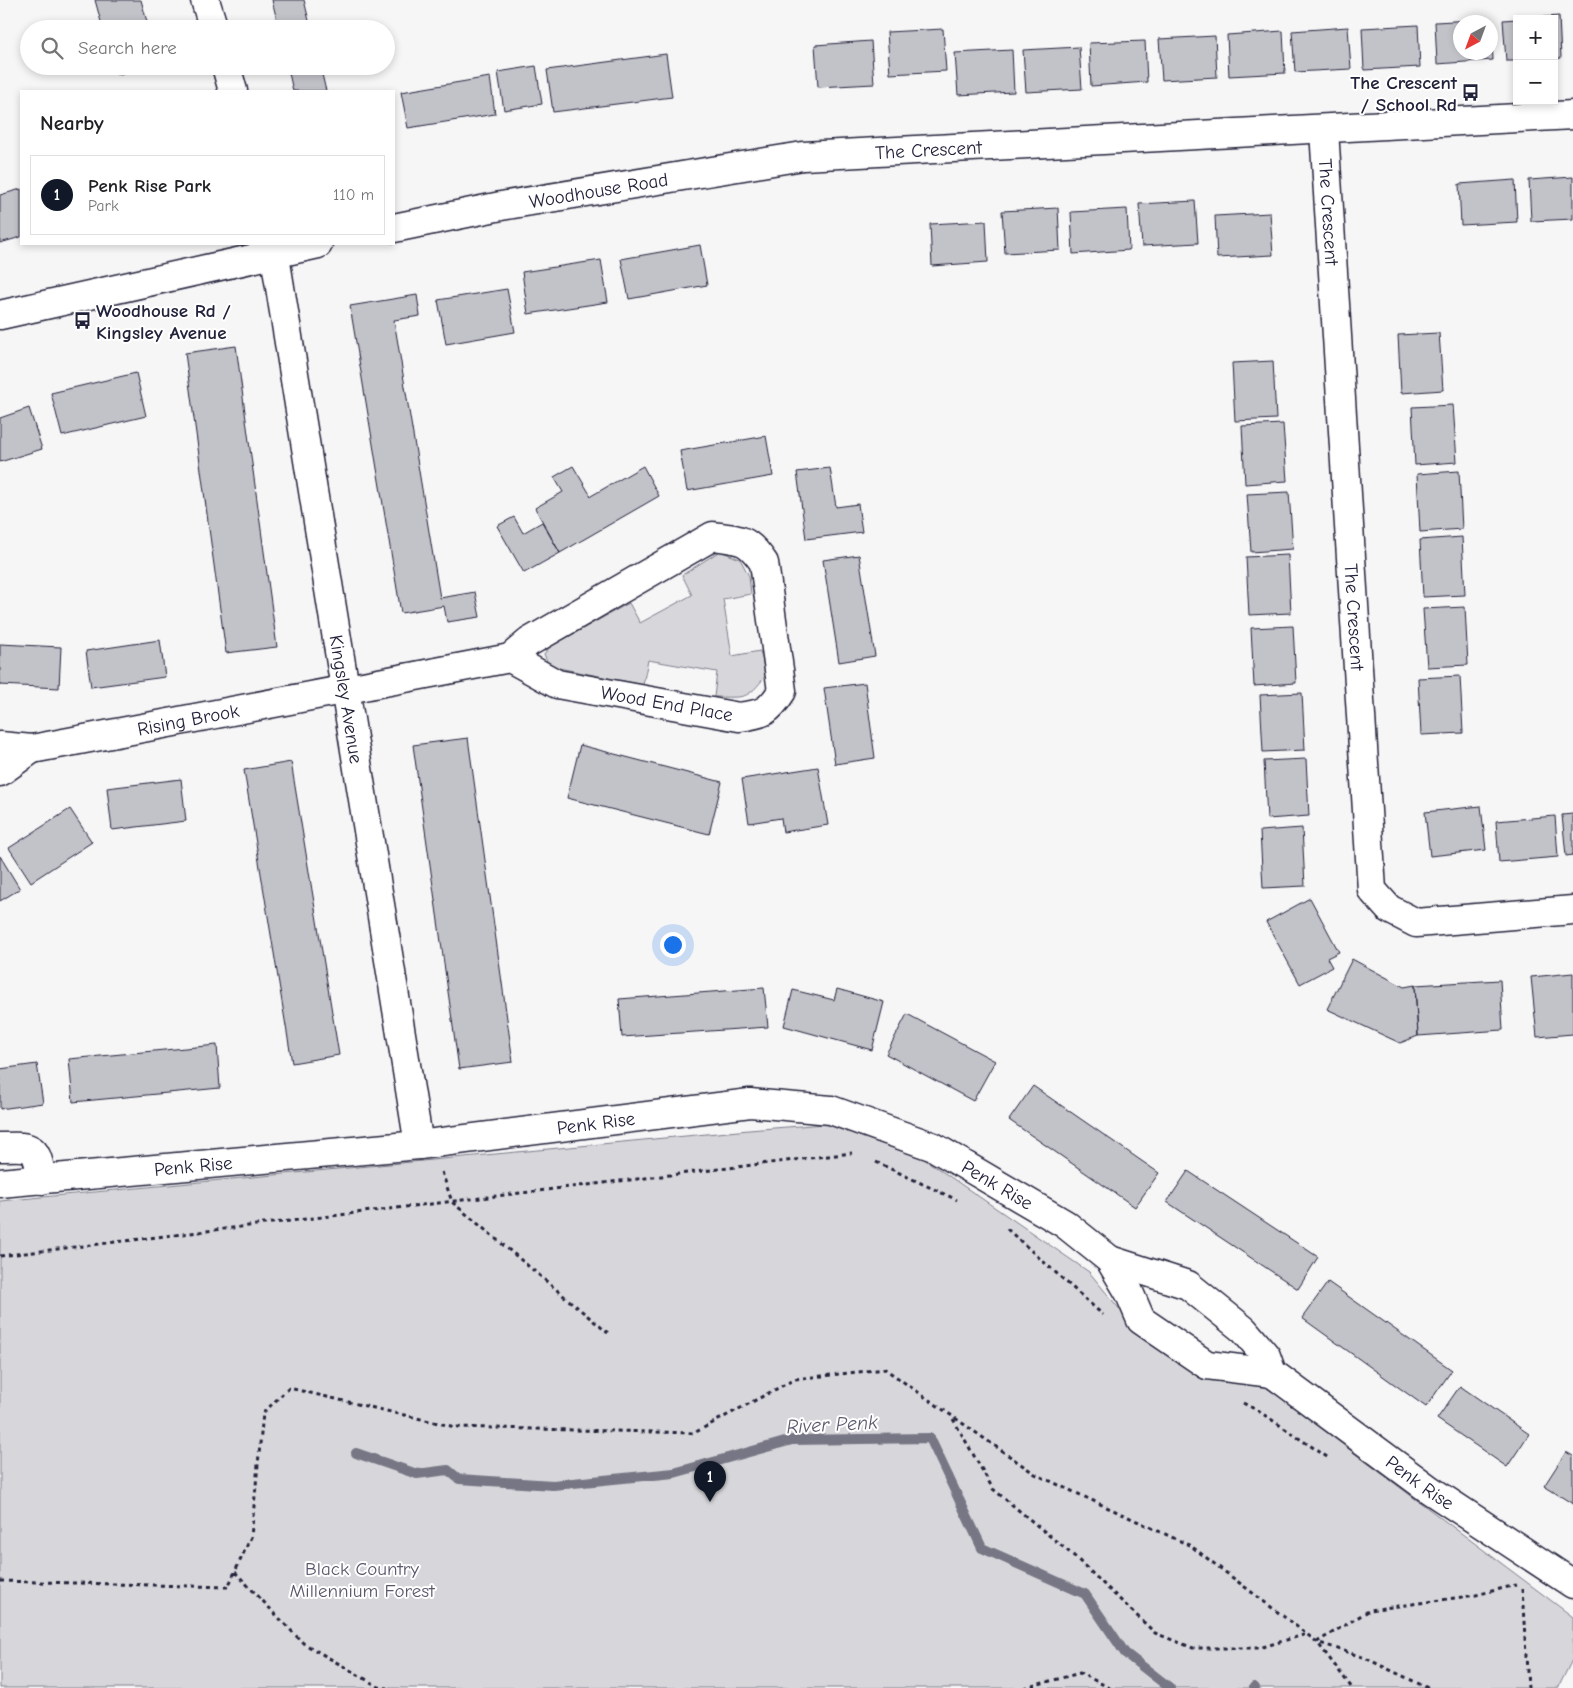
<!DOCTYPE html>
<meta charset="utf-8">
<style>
:root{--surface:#fff;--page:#f6f6f6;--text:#202124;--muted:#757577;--line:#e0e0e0;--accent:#111827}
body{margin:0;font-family:"Comic Neue",sans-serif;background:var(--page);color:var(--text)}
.controls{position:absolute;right:15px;top:15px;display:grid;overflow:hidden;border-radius:0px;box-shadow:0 2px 8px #0003}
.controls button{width:45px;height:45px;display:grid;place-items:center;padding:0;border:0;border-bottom:1px solid var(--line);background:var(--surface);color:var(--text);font:25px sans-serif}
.compass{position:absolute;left:1453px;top:15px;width:45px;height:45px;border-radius:50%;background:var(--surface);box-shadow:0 2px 8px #0003;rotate:221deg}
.you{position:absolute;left:672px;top:944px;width:18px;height:18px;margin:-12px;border:4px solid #fff;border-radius:50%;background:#1a73e8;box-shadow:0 0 0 8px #1a73e833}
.badge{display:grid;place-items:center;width:32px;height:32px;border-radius:50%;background:var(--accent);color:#fff;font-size:16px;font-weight:700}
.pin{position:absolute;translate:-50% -41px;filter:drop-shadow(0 1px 2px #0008)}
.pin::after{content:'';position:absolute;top:26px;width:18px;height:15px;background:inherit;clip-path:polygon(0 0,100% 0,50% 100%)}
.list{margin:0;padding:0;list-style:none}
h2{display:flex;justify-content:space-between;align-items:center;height:65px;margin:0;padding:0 20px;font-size:21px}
h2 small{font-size:16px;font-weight:400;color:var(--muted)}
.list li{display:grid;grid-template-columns:32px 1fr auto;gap:15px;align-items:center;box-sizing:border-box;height:80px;margin:0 10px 10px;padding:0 10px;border:1px solid var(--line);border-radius:0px}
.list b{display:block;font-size:19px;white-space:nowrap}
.list p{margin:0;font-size:16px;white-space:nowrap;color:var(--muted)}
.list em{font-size:16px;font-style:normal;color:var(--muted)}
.icon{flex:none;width:28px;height:28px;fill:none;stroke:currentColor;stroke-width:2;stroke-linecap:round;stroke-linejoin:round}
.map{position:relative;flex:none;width:1573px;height:1688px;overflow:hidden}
.search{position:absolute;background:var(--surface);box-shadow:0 2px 8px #0003;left:20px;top:20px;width:375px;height:55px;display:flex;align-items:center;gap:12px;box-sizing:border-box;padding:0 18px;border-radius:28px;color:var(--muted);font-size:19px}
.panel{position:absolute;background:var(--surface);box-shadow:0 2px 8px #0003;left:20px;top:90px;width:375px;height:155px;border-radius:0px}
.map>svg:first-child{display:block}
.green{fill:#d7d7db;stroke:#7c7c8b}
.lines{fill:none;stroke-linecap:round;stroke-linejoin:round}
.stream{stroke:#767685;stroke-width:10}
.building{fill:#c2c2c9;stroke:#22223b;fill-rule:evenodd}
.minor-casing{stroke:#22223b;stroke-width:31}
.path{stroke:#22223b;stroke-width:3;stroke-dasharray:4 4;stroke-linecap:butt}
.minor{stroke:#fff;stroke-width:28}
.labels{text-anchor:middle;stroke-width:4;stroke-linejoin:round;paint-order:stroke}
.poi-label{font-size:19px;font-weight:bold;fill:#22223b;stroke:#fff;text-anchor:end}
.street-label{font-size:19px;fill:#22223b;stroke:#fff}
.park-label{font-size:19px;fill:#58586b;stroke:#fff}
.water-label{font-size:20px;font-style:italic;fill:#5a5a6d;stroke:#fff}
</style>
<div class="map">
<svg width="1573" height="1688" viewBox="0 0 1573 1688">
<rect width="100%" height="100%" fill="#f6f6f7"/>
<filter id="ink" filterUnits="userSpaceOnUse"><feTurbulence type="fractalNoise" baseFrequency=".02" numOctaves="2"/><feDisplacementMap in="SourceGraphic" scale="10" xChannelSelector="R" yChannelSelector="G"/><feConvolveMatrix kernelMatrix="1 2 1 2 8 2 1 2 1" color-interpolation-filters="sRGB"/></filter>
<g filter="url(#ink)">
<path class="green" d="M720 551 740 559 749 576 751 594 723 599 732 656 760 651 766 675C747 701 744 697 714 697L717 672 648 660 643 685 549 666 544 654 550 647 629 603 640 623 692 595 682 575Z
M825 1124 924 1159 1089 1272 1131 1323 1208 1374 1266 1387 1573 1617V1658L1558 1688H0V1201L749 1130Z"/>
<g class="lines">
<path class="stream" d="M356 1453 417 1474 448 1470 459 1479 553 1485 674 1473 792 1440 930 1438 982 1548 1085 1594 1125 1653 1170 1688
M1254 1687 1255 1688"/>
</g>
<path class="building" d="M95 0H141L149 29H103Z
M272 0H304L311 29H279Z
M1559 16 1561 58 1554 59V19H1519Z
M1491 19 1493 60 1437 64 1435 22ZM1460 22H1490V52H1460Z
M1517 19V61H1506L1503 20Z
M1418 25 1420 67 1364 70 1362 28Z
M1348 27 1351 69 1295 72 1292 31Z
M943 29 946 71 890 74 887 32Z
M1283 31 1285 73 1229 76 1227 35Z
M1215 36 1217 77 1162 80 1159 39Z
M871 41 874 84 818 87 815 45Z
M1145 41 1147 82 1091 86 1089 43Z
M1079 47 1082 89 1026 92 1023 50Z
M1012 50 1014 92 958 95 955 53Z
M666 54 672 97 553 112 547 70Z
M115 66H144L117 75Z
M320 66 326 91H293L289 73Z
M536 66 542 104 504 110 498 72Z
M490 77 495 114 408 128 401 92Z
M1573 177V219L1531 221 1529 180Z
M1515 180 1517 222 1461 225 1459 184Z
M21 189V237L0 243V195Z
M1195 201 1198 243 1142 246 1139 204Z
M1058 208 1060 250 1005 253 1002 211Z
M1127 209 1129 250 1073 254 1071 212Z
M1270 213 1273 255 1217 258 1215 216Z
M986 221 988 262 932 266 930 224Z
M700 245 707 285 629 299 621 259Z
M601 260 608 302 528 314 522 272Z
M507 289 515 332 446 344 438 300Z
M417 295 420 316 394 320 440 598 475 592 480 617 447 622 444 606 401 613 350 306Z
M1439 333 1443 390 1401 393 1398 335Z
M236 346 277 647 226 653 185 353Z
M1273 361 1276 419 1235 421 1232 363Z
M136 373 146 416 62 436 51 393Z
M1453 405 1457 462 1415 465 1412 407Z
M29 408 42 449 0 462V418Z
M1283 424 1287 481 1245 484 1242 426Z
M766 436 773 476 687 491 680 451Z
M573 466 591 496 643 466 659 496 560 553 535 508 563 492 554 477Z
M830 468 836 507 858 504 862 532 806 539 797 472Z
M1459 471 1462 529 1420 532 1417 474Z
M1289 492 1293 549 1251 552 1247 494Z
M514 517 523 533 542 522 560 553 524 573 497 526Z
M1462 537 1465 595 1423 597 1420 540Z
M859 555 875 656 839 662 823 560Z
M1288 555 1291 613 1249 615 1246 557Z
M1465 607 1468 665 1427 667 1423 609Z
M1293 626 1296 683 1254 686 1251 628Z
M160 640 165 677 91 687 86 651Z
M0 644 61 647 59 688 0 685Z
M1460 676 1463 733 1421 735 1418 678Z
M865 683 875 758 835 764 824 688Z
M1302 693 1305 750 1263 752 1260 695Z
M468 738 513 1062 459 1069 413 745Z
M580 745 722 782 709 834 567 798Z
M1306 759 1309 816 1267 819 1264 761Z
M291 762 339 1055 292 1063 244 770Z
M818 767 828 825 783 832 781 818 749 823 742 779Z
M181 779 186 821 112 830 107 788Z
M1481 806 1486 850 1430 856 1425 812Z
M70 809 92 842 31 882 9 848Z
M1573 814V855L1566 856 1562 815Z
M1555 816 1558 857 1499 862 1496 821Z
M1302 828 1305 886 1263 888 1260 831Z
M0 856 20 889 0 901Z
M1310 898 1339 952 1327 958 1332 967 1300 984 1266 922Z
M1352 959 1404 987 1415 985 1418 1036 1400 1043 1327 1009Z
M1573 973V1034L1537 1037 1531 977Z
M1500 980 1503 1030 1418 1036 1415 985Z
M764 988 768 1027 622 1037 619 999Z
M837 989 884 1002 872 1050 784 1026 793 990 834 1000Z
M907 1014 995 1061 973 1101 886 1054Z
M217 1045 220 1088 73 1102 69 1059Z
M37 1064 43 1103 0 1109V1069Z
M1033 1086 1159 1173 1135 1207 1009 1120Z
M1188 1171 1318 1257 1298 1289 1167 1202Z
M1328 1282 1452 1370 1426 1407 1302 1318Z
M1460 1386 1529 1434 1507 1467 1437 1419Z
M1566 1452 1573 1456V1504L1544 1486Z"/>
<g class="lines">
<defs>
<g id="minor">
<path d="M205 0 214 29"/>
<path d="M226 66 233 91"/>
<path id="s1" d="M1324 130 1372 890 1389 909 1416 923 1573 910"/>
<path id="s2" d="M394 228 501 206 803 156 1573 115"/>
<path id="s3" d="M273 244 419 1145"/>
<path d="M0 315 318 244"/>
<path id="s4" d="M0 746 32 749 510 658 529 642 713 536C741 540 747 538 764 563L782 691C769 712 763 714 739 717L557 684 510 658"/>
<path d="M0 772 32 749"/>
<path d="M0 1147C34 1146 36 1145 42 1180"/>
<path id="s5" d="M0 1183 419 1145 750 1103 831 1110 934 1147 1065 1224 1110 1260 1129 1292 1141 1320 1207 1365 1272 1373"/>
<path id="s6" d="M1110 1260 1188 1285 1244 1330 1266 1356 1272 1373 1430 1490 1573 1584"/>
</g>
</defs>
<use href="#minor" class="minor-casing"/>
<path class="path" d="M876 1162 957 1200
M442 1172 452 1202 608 1333
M1007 1229 1103 1315
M0 1256 852 1153
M1243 1403 1257 1410 1330 1459
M953 1419 993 1489 1074 1556 1155 1633 1193 1648H1259L1307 1634
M235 1572 303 1643 379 1687 387 1688
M0 1581 228 1587 251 1537 263 1413 289 1388 455 1427 694 1433 795 1379 885 1369 1035 1474 1191 1546 1317 1642 1352 1688
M1522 1589 1528 1688
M1024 1688 1080 1673 1110 1688
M1428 1688 1365 1658 1317 1642 1370 1610 1476 1595 1516 1585"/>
<use href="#minor" class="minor"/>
</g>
</g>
<defs>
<symbol id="bus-bare" viewBox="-9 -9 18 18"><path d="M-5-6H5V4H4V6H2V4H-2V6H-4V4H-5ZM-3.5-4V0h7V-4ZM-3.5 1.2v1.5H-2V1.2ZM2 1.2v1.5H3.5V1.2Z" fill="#22223b" stroke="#fff" stroke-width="2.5" paint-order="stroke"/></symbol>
</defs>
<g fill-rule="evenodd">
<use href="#bus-bare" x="1458" y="80" width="25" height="25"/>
<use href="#bus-bare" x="70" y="308" width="25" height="25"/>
</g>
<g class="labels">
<g class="poi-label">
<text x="1457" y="89">The Crescent<tspan x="1457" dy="22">/ School Rd</tspan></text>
<text x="96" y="317" text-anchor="start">Woodhouse Rd /<tspan x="96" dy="22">Kingsley Avenue</tspan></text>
</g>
<g class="street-label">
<text dy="7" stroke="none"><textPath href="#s2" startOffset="541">The Crescent</textPath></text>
<text dy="7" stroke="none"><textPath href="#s2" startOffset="208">Woodhouse Road</textPath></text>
<text dy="7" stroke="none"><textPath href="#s1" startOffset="82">The Crescent</textPath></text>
<text dy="7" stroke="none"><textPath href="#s1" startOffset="488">The Crescent</textPath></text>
<text dy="7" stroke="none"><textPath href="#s3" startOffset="461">Kingsley Avenue</textPath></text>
<text transform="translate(667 703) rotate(10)" y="7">Wood End Place</text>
<text dy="7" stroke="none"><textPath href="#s4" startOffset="191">Rising Brook</textPath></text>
<text dy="7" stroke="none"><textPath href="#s5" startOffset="599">Penk Rise</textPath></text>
<text dy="7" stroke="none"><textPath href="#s5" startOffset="194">Penk Rise</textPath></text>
<text dy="7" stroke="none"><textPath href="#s5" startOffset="1019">Penk Rise</textPath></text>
<text dy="7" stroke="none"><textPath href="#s6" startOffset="390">Penk Rise</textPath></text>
</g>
<g class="park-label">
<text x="362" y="1575">Black Country<tspan x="362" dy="22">Millennium Forest</tspan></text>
</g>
<g class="water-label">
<text transform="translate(832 1424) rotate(-3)" y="7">River Penk</text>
</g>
</g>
</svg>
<div class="controls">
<button>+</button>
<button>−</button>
</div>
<svg class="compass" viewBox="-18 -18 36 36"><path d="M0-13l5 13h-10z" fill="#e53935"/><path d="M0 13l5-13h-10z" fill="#757577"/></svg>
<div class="you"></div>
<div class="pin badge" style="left:710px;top:1502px">1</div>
<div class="search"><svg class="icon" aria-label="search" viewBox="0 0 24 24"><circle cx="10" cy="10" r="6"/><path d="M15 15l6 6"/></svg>Search here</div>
<section class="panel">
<h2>Nearby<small></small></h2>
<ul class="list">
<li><span class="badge">1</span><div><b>Penk Rise Park</b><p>Park</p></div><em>110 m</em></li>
</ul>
</section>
</div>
